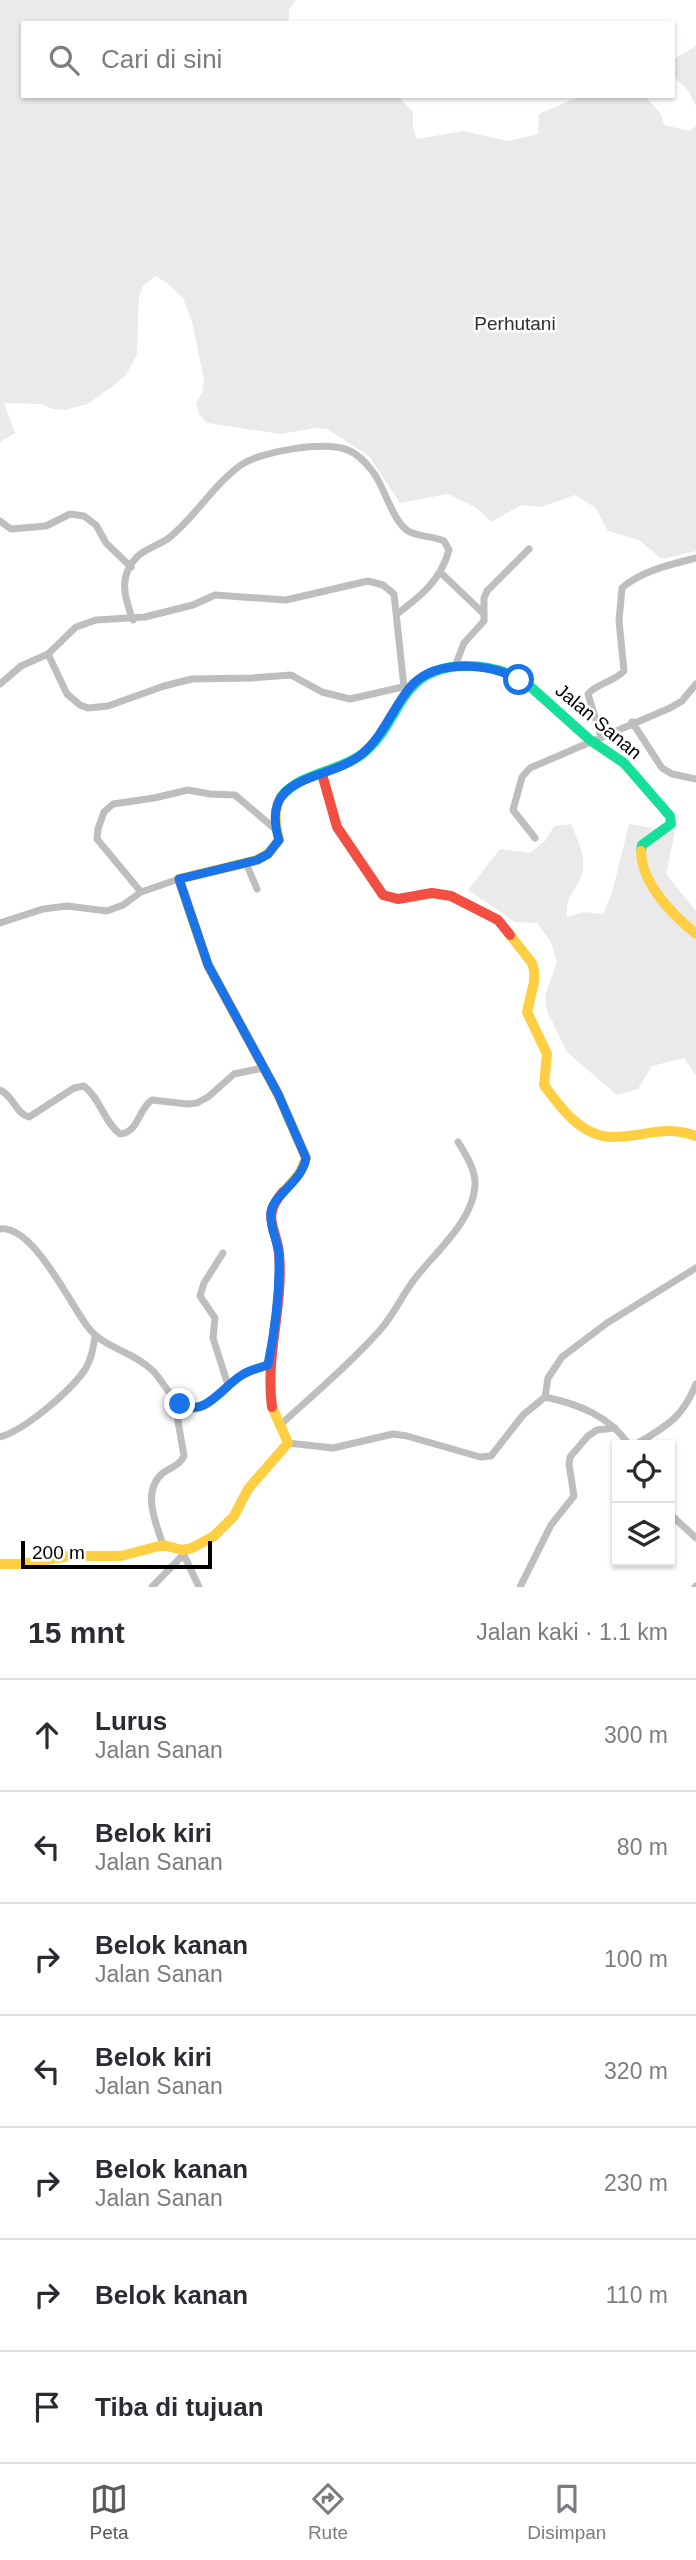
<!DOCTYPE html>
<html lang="id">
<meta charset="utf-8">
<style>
:root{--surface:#fff;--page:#f7f7f7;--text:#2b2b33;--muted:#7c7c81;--line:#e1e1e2;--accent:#595959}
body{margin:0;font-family:Helvetica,sans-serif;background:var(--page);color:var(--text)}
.controls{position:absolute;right:21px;bottom:21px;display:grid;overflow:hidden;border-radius:0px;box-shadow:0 2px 5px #0004}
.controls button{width:63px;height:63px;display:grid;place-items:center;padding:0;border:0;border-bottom:2px solid var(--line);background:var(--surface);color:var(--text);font:35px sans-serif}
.scale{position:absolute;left:21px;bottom:18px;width:191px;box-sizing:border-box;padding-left:7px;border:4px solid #000;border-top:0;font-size:19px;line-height:24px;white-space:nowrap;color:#000;-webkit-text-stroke:5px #fff;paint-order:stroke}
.stop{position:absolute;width:21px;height:21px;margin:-16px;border:5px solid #1a73e8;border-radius:50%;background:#fff}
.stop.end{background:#1a73e8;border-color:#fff;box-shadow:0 2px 7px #0008}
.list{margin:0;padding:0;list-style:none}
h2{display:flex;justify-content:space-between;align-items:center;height:91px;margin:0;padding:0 28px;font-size:30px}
h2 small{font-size:23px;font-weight:400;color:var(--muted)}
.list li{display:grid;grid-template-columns:46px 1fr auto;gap:21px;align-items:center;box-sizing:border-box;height:112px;padding:0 28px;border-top:2px solid var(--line)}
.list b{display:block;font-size:26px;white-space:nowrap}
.list p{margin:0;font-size:23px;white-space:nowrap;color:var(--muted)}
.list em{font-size:23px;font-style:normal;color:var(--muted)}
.icon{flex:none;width:38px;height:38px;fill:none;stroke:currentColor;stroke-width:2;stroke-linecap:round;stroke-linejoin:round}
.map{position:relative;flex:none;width:696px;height:1587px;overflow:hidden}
.search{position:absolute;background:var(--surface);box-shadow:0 2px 5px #0004;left:21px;right:21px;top:21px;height:77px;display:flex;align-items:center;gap:18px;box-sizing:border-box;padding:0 24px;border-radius:0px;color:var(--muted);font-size:26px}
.sheet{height:875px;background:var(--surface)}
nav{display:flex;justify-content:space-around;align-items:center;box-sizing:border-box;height:98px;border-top:2px solid var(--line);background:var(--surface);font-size:19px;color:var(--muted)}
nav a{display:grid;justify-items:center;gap:4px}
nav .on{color:var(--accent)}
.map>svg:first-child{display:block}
.green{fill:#eaeaea}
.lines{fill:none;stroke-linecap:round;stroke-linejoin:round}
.street{stroke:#bebebe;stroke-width:7}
.fast{stroke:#16e098;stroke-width:10}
.slow{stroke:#ffcf43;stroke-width:10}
.jam{stroke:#f24e42;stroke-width:10}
.route{stroke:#1a73e8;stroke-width:9}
.labels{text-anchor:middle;stroke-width:5;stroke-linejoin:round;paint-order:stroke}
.park-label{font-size:19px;fill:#303030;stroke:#fff}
.street-label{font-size:19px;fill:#000;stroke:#fff}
</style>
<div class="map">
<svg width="696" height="1587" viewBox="0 0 696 1587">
<rect width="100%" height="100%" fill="#fff"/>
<path class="green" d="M0 0H296L289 9V23H23V96H397L413 112V129L417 139 463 131 508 141 538 134 539 114 581 96H645L661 114 664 125 690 131 696 126V551L662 559 639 540 608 531 596 508 575 495 541 507 521 505 491 522 475 507 448 494 400 503 369 456 327 429 316 428 281 434 207 423 199 414 196 403 202 393 204 380 192 321 183 298 166 282 155 276 143 286 139 297 137 354 126 375 117 383 88 404 65 410 53 409 41 404 4 403 15 433 0 442Z
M696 46V106L688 90 673 76V59Z
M571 824C578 840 588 860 581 877 574 894 565 896 567 917L584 912 603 914 612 893 629 824 675 832 666 874 696 911V1076L684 1058 652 1066 638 1089 617 1095 567 1052 547 1011 545 995 557 963 551 942 537 923 515 922 468 890 500 849 530 853 546 840 554 826Z"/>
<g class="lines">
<path class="street" d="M0 521 11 529 46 526 70 514 84 516 96 525 106 543 131 567
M440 572 484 614
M133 620C124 597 118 575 138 556 147 548 160 545 170 537 196 516 214 484 241 465 261 451 327 440 350 451 359 455 367 464 373 472 385 488 392 520 408 531 418 537 433 536 444 541L449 550C441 580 421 596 397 614
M48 654 67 694 80 705 88 708 108 706 164 686 192 679 252 678 291 675 322 692 350 699 407 686
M455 666 464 643 484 621V598L487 591 529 549
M0 684 21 666 48 654 76 627 96 620 145 617 193 605 215 595 286 600 368 581 383 585 394 594 404 687
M632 722 662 768 672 774 696 779
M601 737 588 694C597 683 614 682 624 671L619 621 622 588C641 571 672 564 696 558
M535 838 513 810 522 777 530 768 670 708 682 701 696 684
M246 863 257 889
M141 892 97 839 98 829 104 812 113 804 154 798 188 790 210 794 235 795 274 828
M0 923 43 909 67 906 107 911 123 905 141 892 179 879
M0 1090C14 1096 15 1113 29 1117L74 1088 84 1086C100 1098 104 1122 120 1134 139 1132 138 1109 152 1100L187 1104 197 1103 208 1097 234 1074 263 1068
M0 1229C33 1225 69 1302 87 1326 104 1349 133 1351 153 1371 164 1382 177 1411 195 1409 212 1407 225 1386 238 1377 247 1370 258 1368 268 1365
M223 1253 204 1283 200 1296 215 1318 213 1338 228 1385
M545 1397C578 1404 610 1416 629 1445
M279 1426C313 1395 350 1364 381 1329 395 1313 403 1293 417 1276 437 1251 473 1220 475 1186 476 1170 466 1155 458 1142
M0 1437C25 1430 72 1390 86 1368 92 1357 93 1348 95 1336
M288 1443 333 1448 393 1434 407 1436 480 1457 491 1456 523 1415 545 1397 548 1378 562 1357 607 1323 696 1268
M635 1445C666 1426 682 1419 696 1384
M670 1514 696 1538
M163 1545C156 1523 141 1491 163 1473 171 1467 179 1466 184 1456L174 1398
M183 1553 199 1587
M152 1587 184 1554
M520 1587 551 1525 574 1496 569 1464 570 1457 588 1436 597 1430 615 1428
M695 1587 696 1586"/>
<path class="fast" d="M281 797C300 773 337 772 361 755 403 723 395 670 461 666 484 665 503 669 523 680L590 740 624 763 670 816 671 824 642 845 641 851"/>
<path class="slow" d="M281 797C273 810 276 825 279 840L268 854 257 860 179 879 208 965 278 1094 306 1158 299 1174 283 1192
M641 851C641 883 673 915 696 934
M510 935 532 963 534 970V982L527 1012 547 1054 544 1085C560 1107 580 1135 610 1137 643 1138 662 1124 696 1136
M0 1564H22L70 1556H121L163 1545 182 1550 192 1548 214 1536 234 1516 248 1489 288 1443 272 1407"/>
<path class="jam" d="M322 774 337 827 383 895 398 899 432 893 451 896 498 920 510 935
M272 1407C265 1355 284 1305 279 1253 276 1227 261 1217 283 1192"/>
</g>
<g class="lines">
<path class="route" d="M180 1404C205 1418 222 1387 242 1375 250 1370 259 1368 268 1365 275 1330 280 1291 279 1255 278 1241 269 1226 271 1212 273 1195 302 1182 306 1158L278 1094 208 965 179 879 257 860 268 854 279 840C258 771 329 783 363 753 385 734 394 704 413 684 438 659 491 663 519 680"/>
</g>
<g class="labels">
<g class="park-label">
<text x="515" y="330">Perhutani</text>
</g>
<g class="street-label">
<text transform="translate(599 721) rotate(40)" y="7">Jalan Sanan</text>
</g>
</g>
</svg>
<div class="controls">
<button><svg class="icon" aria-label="locate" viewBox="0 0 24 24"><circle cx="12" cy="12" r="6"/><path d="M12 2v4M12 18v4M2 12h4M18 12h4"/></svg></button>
<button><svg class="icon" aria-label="layers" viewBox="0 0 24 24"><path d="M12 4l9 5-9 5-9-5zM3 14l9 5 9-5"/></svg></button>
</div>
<div class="scale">200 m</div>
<div class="stop" style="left:519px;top:680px"></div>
<div class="stop end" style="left:180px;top:1404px"></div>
<div class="search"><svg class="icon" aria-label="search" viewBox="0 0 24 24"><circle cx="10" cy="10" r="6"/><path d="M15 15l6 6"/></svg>Cari di sini</div>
</div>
<section class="sheet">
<h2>15 mnt<small>Jalan kaki · 1.1 km</small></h2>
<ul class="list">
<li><svg class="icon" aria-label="ahead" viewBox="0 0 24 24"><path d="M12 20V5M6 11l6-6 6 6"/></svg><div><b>Lurus</b><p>Jalan Sanan</p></div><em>300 m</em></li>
<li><svg class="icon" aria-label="left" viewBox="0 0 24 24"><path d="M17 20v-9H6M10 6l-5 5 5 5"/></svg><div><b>Belok kiri</b><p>Jalan Sanan</p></div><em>80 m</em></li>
<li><svg class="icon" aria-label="right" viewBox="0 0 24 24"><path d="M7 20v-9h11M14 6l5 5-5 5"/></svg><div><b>Belok kanan</b><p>Jalan Sanan</p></div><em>100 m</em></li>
<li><svg class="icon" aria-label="left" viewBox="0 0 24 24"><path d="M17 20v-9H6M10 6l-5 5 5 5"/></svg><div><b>Belok kiri</b><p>Jalan Sanan</p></div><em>320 m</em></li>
<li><svg class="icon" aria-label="right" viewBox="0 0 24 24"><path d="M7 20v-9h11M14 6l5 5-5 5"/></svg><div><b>Belok kanan</b><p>Jalan Sanan</p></div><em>230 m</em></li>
<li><svg class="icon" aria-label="right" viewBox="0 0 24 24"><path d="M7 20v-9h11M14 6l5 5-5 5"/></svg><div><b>Belok kanan</b></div><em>110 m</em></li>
<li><svg class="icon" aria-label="arrive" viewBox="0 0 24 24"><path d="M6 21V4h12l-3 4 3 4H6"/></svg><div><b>Tiba di tujuan</b></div></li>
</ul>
</section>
<nav>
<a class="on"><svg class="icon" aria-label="map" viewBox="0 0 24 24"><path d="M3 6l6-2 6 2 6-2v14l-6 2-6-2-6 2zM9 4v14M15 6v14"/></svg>Peta</a>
<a><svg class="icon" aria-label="directions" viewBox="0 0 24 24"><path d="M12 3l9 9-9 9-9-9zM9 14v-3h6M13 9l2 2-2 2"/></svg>Rute</a>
<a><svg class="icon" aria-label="saved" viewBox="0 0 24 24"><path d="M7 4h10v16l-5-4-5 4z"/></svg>Disimpan</a>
</nav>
